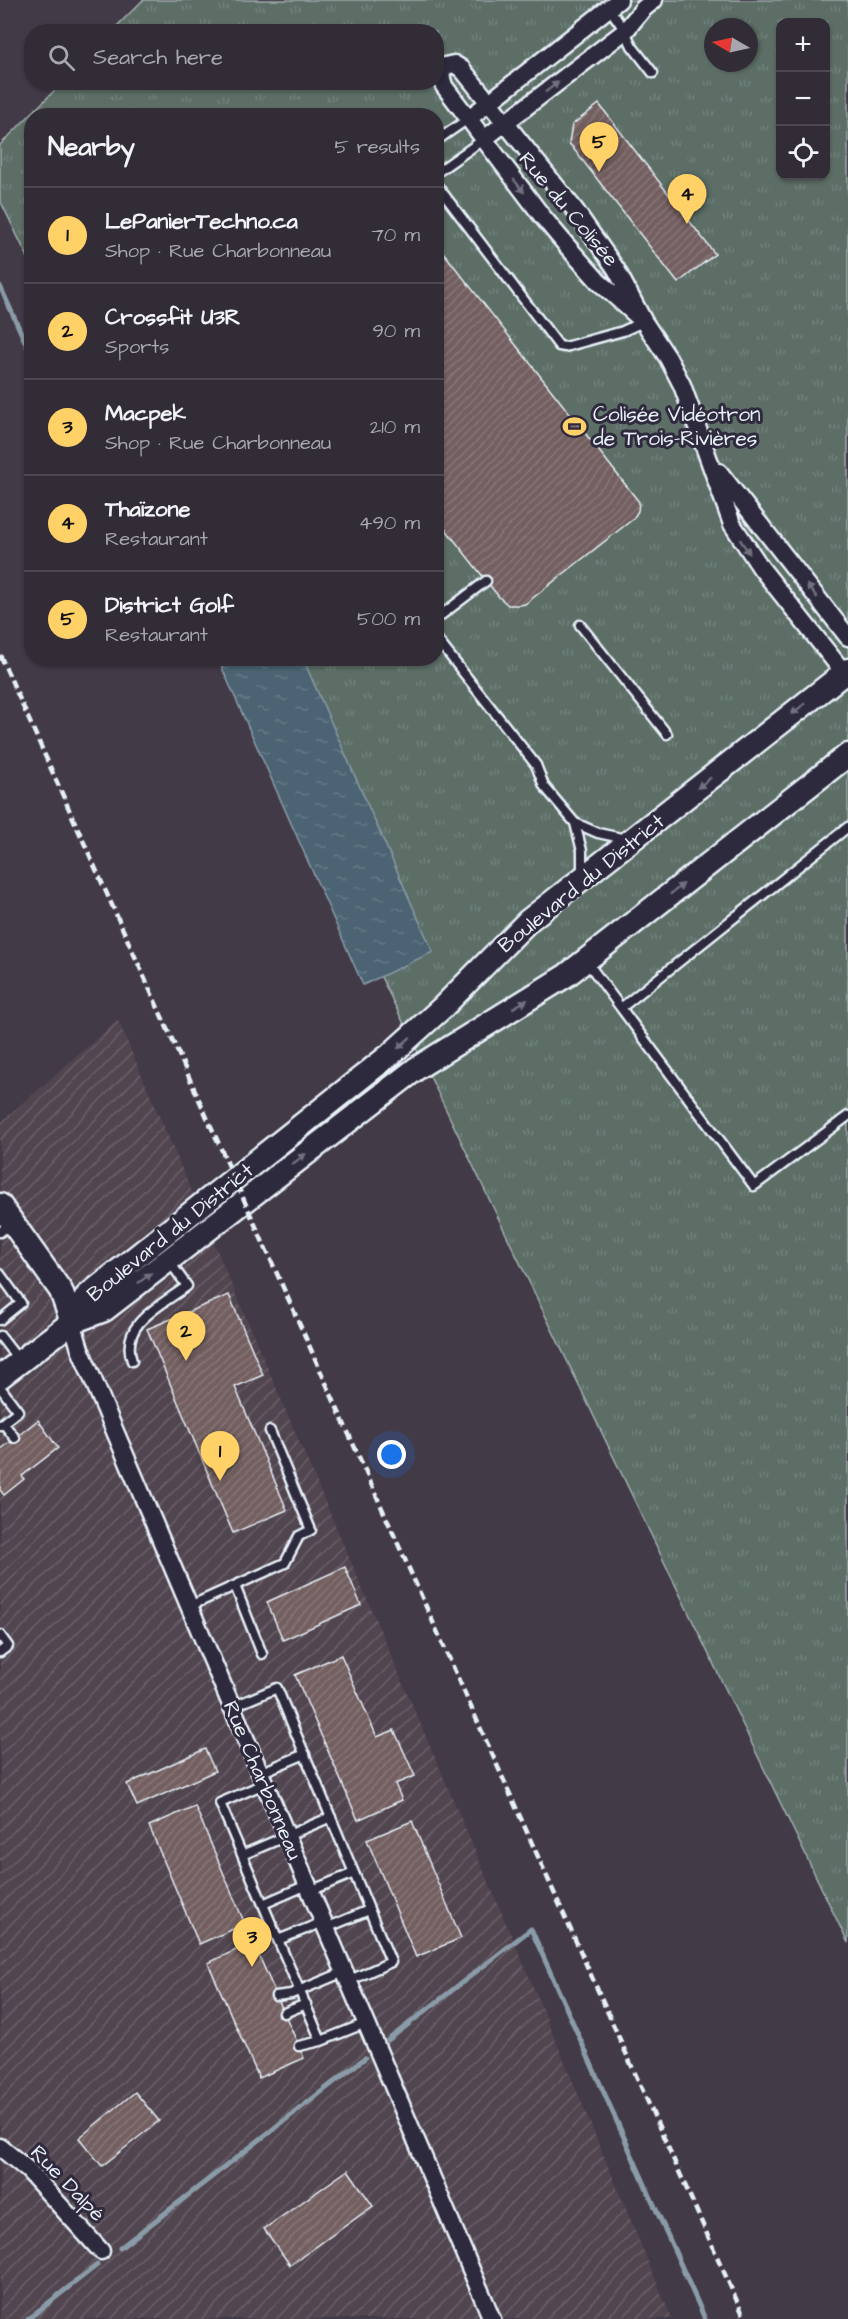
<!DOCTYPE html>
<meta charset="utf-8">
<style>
:root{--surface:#322c36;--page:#3a343e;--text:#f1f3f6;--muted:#a8a7ad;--line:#4d4851;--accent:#ffd166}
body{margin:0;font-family:"Architects Daughter",sans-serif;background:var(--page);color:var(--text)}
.controls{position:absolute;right:18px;top:18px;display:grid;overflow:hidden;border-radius:12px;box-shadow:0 2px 4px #0004}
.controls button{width:54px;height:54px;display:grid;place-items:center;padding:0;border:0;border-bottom:2px solid var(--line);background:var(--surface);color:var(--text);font:30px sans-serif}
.compass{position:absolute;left:704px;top:18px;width:54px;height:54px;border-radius:50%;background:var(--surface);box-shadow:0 2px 4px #0004;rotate:279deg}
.you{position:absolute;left:392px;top:1455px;width:21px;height:21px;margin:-15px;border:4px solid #fff;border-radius:50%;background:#1a73e8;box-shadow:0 0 0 9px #1a73e833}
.badge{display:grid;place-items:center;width:39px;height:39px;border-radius:50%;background:var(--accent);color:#111;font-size:20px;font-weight:700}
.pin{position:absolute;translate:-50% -50px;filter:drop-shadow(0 2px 3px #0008)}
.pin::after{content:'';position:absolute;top:32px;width:21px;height:18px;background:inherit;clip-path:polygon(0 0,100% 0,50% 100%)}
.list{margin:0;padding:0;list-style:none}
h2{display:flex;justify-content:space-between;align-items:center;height:78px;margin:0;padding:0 24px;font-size:26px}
h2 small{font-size:20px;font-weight:400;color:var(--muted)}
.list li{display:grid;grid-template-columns:39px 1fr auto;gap:18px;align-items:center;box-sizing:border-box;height:96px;padding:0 24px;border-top:2px solid var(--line)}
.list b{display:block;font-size:22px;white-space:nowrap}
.list p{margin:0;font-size:20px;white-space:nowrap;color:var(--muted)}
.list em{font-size:20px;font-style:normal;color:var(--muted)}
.icon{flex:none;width:33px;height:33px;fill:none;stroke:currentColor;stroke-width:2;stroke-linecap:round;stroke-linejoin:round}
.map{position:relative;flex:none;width:848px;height:2319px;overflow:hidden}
.search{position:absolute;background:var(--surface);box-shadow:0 2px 4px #0004;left:24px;top:24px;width:420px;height:66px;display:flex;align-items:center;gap:15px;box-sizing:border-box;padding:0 21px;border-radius:24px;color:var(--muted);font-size:22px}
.panel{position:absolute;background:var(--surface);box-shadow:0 2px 4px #0004;left:24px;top:108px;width:420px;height:558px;border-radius:24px}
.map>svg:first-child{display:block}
.industrial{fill:url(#industrial-furrows)}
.grass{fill:url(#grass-tufts);stroke:#a2b0af;stroke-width:1.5;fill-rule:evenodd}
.water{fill:url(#water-ripples);stroke:#8a9ca8;stroke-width:1.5}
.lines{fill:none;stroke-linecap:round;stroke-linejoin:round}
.stream{stroke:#8a9ca8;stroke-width:5}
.building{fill:url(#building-hatch);stroke:#e8f1f8;stroke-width:1.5}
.lane-casing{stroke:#e8f1f8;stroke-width:13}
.street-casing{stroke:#e8f1f8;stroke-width:21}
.secondary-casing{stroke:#e8f1f8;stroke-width:27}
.lane{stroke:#2f2a3d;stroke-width:8}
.street{stroke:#2f2a3d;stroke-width:16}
.secondary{stroke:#2f2a3d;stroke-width:22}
.rail{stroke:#e8f1f8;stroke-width:4.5;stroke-dasharray:9 4.5;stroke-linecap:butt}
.oneway{fill:#70707e}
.labels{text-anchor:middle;stroke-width:6;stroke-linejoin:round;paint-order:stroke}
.street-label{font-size:21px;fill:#e8f1f8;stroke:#2f2a3d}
.poi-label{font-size:21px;fill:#e8f1f8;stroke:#2f2a3d;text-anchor:start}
</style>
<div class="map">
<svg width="848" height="2319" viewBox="0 0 848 2319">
<defs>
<pattern id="industrial-furrows" width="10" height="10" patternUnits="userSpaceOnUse" patternTransform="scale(1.5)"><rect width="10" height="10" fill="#51454f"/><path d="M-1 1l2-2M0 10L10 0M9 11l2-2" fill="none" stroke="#6a6069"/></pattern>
<pattern id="grass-tufts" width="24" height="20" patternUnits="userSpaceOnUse" patternTransform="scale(1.5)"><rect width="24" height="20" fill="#5b6e66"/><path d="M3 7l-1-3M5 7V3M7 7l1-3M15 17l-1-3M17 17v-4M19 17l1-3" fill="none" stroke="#73837d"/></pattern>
<pattern id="water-ripples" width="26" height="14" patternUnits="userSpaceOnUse" patternTransform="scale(1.5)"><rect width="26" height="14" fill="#4b6373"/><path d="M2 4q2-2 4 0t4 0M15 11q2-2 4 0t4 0" fill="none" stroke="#657a88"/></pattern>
<pattern id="building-hatch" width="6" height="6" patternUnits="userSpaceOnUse" patternTransform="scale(1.5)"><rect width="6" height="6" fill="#735f60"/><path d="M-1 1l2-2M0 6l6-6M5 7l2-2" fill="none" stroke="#877678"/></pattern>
</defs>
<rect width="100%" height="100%" fill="#433a48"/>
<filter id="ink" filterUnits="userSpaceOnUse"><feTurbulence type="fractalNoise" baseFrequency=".0167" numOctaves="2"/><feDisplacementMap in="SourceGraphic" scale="12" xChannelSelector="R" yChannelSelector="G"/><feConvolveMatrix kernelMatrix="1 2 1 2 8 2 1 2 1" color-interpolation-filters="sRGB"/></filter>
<g filter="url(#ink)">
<path class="industrial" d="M118 1020 525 1967 672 2319H0V1123Z"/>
<path class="grass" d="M143 0H848V1943L436 1089 225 659 436 658V116H32L31 264 0 200V145L62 83 436 82V32L112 31ZM780 22H826V176H780ZM713 27H749V63H713Z"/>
<path class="water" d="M218 659H303L433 952 363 985Z"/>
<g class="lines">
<path class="stream" d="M0 286 32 357
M388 2040 531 1929 705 2319
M120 2248 365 2058
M28 2319 97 2265"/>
</g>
<path class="building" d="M599 104 715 254 678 283 569 143 572 125Z
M436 243 639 502 638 511 633 519 525 604 520 605H508L499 597 436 517Z
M229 1295 263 1375 235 1387 287 1510 233 1533 147 1329Z
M38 1420 58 1448 22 1476 24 1479 4 1495 0 1490V1450Z
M345 1567 361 1605 283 1640 267 1602Z
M341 1655 377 1737 394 1730 415 1776 395 1784 402 1800 358 1820 295 1675Z
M205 1749 215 1771 137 1806 127 1784Z
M195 1806 245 1924 199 1944 149 1826Z
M412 1821 461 1938 416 1957 367 1840Z
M253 1942 304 2058 259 2078 208 1963Z
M135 2092 159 2121 102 2166 79 2138Z
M348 2170 373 2206 290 2265 264 2229Z"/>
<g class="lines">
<defs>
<path id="lane" d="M609 8 625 31 632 46 653 73
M436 141 468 119
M436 173 484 139
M436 184 559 346 565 347 623 331 643 322
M436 619 486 581
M580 625 667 734
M436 638 536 765 544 786 575 823 582 851V876
M575 823 598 833 626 839
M848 827 621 1008 754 1186 848 1116
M587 962 621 1008
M0 1232 13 1222
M0 1274 21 1303 0 1320
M0 1336 20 1362
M132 1361C119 1323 162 1305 187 1286L169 1261
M0 1387 18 1411 0 1425
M3 1423 15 1438
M235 1586 262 1654
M190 1606 285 1563 299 1536 311 1530 270 1431
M0 1635 8 1646 0 1652
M232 1707 277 1688 391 1962 348 1981
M260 1773 305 1754
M264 1784 220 1803 321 2041 366 2023
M242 1855 331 1817
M310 1891 354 1873
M263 1904 307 1885
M326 1928 369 1910
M278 1940 323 1922
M276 1996 291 1994 344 1972
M284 2013 306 2004
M299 2046 321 2041"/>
<path id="street" d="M468 119 619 0
M484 139 625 31 643 9 654 0
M644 322 599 282 567 246 542 216 444 86 441 75 445 66 454 64 462 69 575 210 616 269 644 322 668 358 682 385 732 524 761 568 848 678
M719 472 848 637
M72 1322 80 1349 492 2319
M0 2147 28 2170 101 2251"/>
<path id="secondary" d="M0 1205 61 1291 72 1322
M72 1322 87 1296 92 1292 391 1054 443 1007 528 921 848 670
M0 1377 72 1322 104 1310 417 1068 567 975 848 755"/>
</defs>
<use href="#lane" class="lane-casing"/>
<use href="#street" class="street-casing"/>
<use href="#secondary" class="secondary-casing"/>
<use href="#lane" class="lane"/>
<use href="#street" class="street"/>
<use href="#secondary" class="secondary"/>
<path class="rail" d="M0 655 745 2319"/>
</g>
<defs><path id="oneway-solid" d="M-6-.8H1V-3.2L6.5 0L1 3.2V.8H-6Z" transform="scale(1.5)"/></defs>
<g class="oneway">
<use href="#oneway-solid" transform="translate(552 87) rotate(-38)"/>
<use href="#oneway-solid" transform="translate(519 186) rotate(52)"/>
<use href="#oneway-solid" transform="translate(745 547) rotate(56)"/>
<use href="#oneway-solid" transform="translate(812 591) rotate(-128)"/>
<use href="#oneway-solid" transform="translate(798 709) rotate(142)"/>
<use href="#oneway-solid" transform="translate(704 783) rotate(142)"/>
<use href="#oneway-solid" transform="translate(677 889) rotate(-38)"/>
<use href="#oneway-solid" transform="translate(520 1004) rotate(-29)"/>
<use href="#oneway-solid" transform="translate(404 1043) rotate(138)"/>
<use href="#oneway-solid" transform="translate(299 1159) rotate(-38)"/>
<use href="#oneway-solid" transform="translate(145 1278) rotate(-37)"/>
</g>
</g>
<defs>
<symbol id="stadium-bare" viewBox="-9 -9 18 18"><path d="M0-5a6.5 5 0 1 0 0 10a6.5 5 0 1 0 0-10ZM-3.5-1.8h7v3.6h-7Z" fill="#ffd166" stroke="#2f2a3d" stroke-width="2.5" paint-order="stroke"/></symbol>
</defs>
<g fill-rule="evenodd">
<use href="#stadium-bare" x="558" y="410" width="33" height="33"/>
</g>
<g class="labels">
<g class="street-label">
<text transform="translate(569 209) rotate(50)" y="7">Rue du Colisée</text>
<text transform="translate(581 883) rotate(-39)" y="7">Boulevard du District</text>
<text transform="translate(170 1232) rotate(-39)" y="7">Boulevard du District</text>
<text transform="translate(263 1780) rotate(67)" y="7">Rue Charbonneau</text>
<text transform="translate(68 2183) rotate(46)" y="7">Rue Dalpé</text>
</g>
<g class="poi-label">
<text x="593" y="421">Colisée Vidéotron<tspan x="593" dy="24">de Trois-Rivières</tspan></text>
</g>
</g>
</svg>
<div class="controls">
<button>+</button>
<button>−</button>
<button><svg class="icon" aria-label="locate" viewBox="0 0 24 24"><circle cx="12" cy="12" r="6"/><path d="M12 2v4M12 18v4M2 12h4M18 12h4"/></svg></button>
</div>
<svg class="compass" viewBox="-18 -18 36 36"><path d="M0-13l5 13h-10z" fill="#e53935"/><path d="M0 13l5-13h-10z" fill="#a8a7ad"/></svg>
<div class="you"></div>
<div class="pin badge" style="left:220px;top:1481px">1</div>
<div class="pin badge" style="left:186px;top:1361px">2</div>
<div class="pin badge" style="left:252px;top:1967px">3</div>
<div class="pin badge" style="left:687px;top:224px">4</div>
<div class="pin badge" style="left:599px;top:172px">5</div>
<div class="search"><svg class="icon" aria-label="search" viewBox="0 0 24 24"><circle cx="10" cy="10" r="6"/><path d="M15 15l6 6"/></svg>Search here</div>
<section class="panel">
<h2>Nearby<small>5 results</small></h2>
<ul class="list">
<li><span class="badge">1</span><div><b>LePanierTechno.ca</b><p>Shop · Rue Charbonneau</p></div><em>70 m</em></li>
<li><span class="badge">2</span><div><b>Crossfit U3R</b><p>Sports</p></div><em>90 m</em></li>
<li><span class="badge">3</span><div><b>Macpek</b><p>Shop · Rue Charbonneau</p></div><em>210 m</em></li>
<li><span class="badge">4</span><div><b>Thaïzone</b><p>Restaurant</p></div><em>490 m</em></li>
<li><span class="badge">5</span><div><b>District Golf</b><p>Restaurant</p></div><em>500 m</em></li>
</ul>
</section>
</div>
